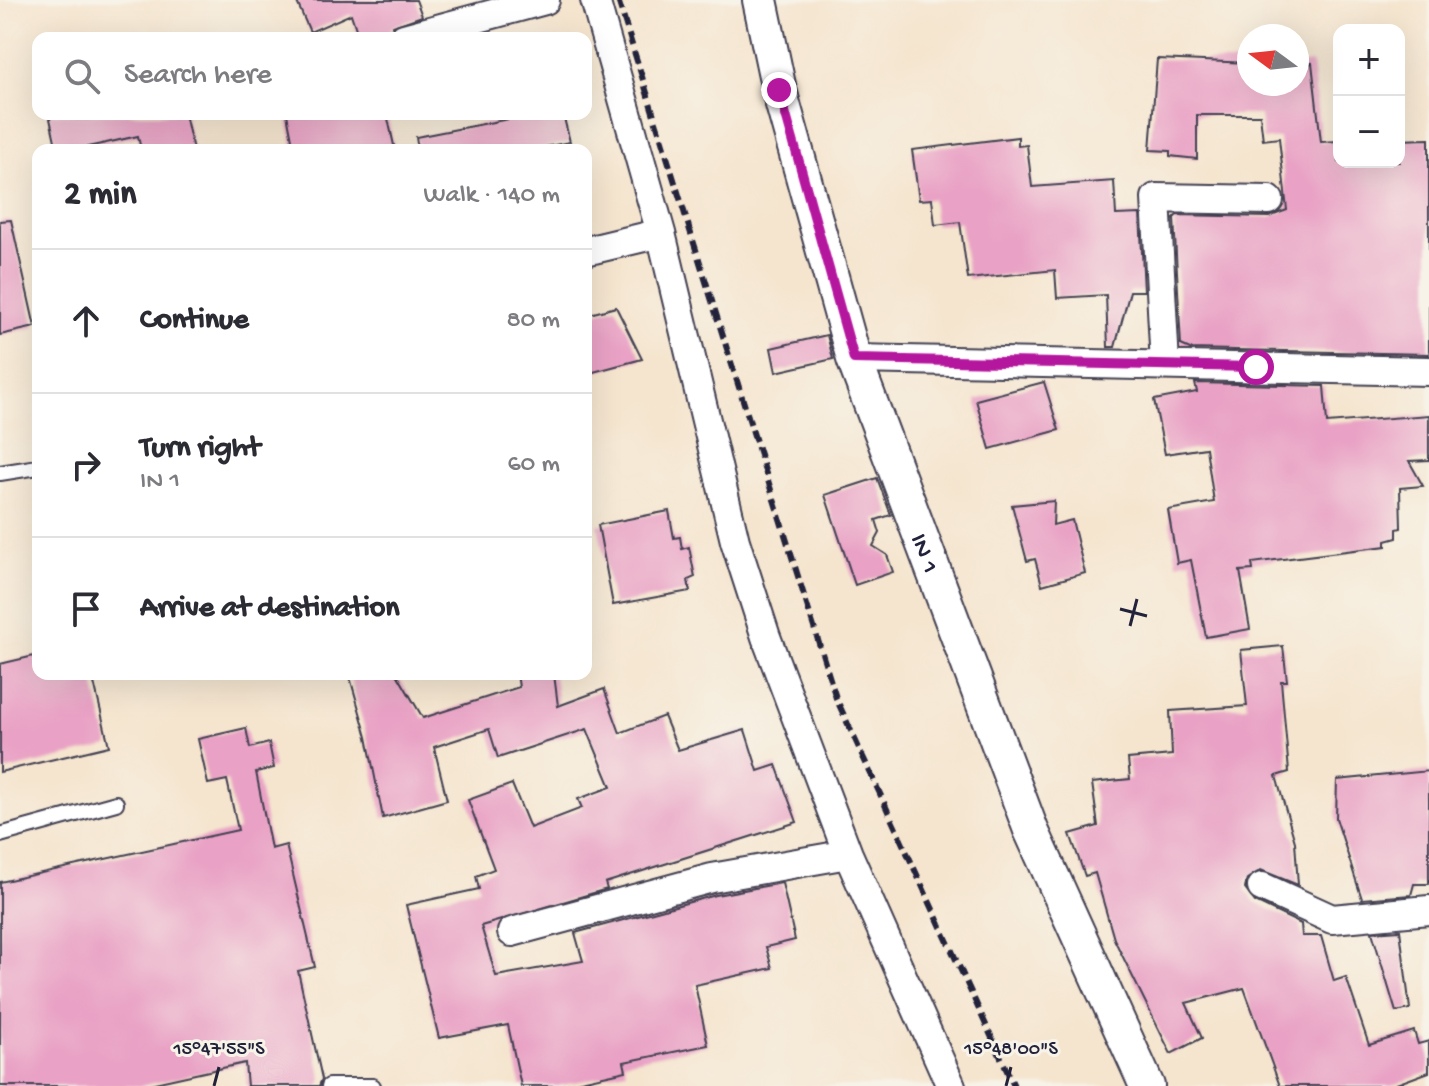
<!DOCTYPE html>
<meta charset="utf-8">
<style>
:root{--surface:#fff;--page:#f2f2f3;--text:#2b2b33;--muted:#7c7c81;--line:#e1e1e2}
body{margin:0;font-family:"Gochi Hand",sans-serif;background:var(--page);color:var(--text)}
.controls{position:absolute;right:24px;top:24px;display:grid;overflow:hidden;border-radius:16px;box-shadow:0 8px 32px #0002}
.controls button{width:72px;height:72px;display:grid;place-items:center;padding:0;border:0;border-bottom:2px solid var(--line);background:var(--surface);color:var(--text);font:40px sans-serif}
.compass{position:absolute;left:1237px;top:24px;width:72px;height:72px;border-radius:50%;background:var(--surface);box-shadow:0 8px 32px #0002;rotate:285deg}
.stop{position:absolute;width:24px;height:24px;margin:-18px;border:6px solid #b5179e;border-radius:50%;background:#fff}
.stop.end{background:#b5179e;border-color:#fff;box-shadow:0 2px 8px #0008}
.list{margin:0;padding:0;list-style:none}
h2{display:flex;justify-content:space-between;align-items:center;height:104px;margin:0;padding:0 32px;font-size:34px}
h2 small{font-size:26px;font-weight:400;color:var(--muted)}
.list li{display:grid;grid-template-columns:52px 1fr auto;gap:24px;align-items:center;box-sizing:border-box;height:144px;padding:0 32px;border-top:2px solid var(--line)}
.list b{display:block;font-size:30px;white-space:nowrap}
.list p{margin:0;font-size:26px;white-space:nowrap;color:var(--muted)}
.list em{font-size:26px;font-style:normal;color:var(--muted)}
.icon{flex:none;width:44px;height:44px;fill:none;stroke:currentColor;stroke-width:2;stroke-linecap:round;stroke-linejoin:round}
.map{position:relative;flex:none;width:1429px;height:1086px;overflow:hidden}
.search{position:absolute;background:var(--surface);box-shadow:0 8px 32px #0002;left:32px;top:32px;width:560px;height:88px;display:flex;align-items:center;gap:20px;box-sizing:border-box;padding:0 28px;border-radius:16px;color:var(--muted);font-size:30px}
.panel{position:absolute;background:var(--surface);box-shadow:0 8px 32px #0002;left:32px;top:144px;width:560px;height:536px;border-radius:16px}
.map>svg:first-child{display:block}
.building{fill:#e9a2c5}
.lines{fill:none;stroke-linecap:round;stroke-linejoin:round}
.service-casing{stroke:#423f51;stroke-width:18}
.minor-casing{stroke:#423f51;stroke-width:32}
.tertiary-casing{stroke:#423f51;stroke-width:38}
.service{stroke:#fff;stroke-width:14}
.minor{stroke:#fff;stroke-width:28}
.tertiary{stroke:#fff;stroke-width:34}
.rail{stroke:#22223b;stroke-width:6;stroke-dasharray:12 6;stroke-linecap:butt}
.route{stroke:#b5179e;stroke-width:10}
.ticks{fill:none;stroke:#22223b;stroke-width:3}
.labels{text-anchor:middle;stroke-width:6;stroke-linejoin:round;paint-order:stroke}
.street-label{font-size:26px;fill:#22223b;stroke:#f7f3e8}
.ticks-label{font-size:20px;text-anchor:middle;fill:#22223b;stroke:#f7f3e8;stroke-width:6;stroke-linejoin:round;paint-order:stroke}
</style>
<div class="map">
<svg width="1429" height="1086" viewBox="0 0 1429 1086">
<rect width="100%" height="100%" fill="#f7f3e8"/>
<filter id="ink" filterUnits="userSpaceOnUse"><feTurbulence type="fractalNoise" baseFrequency=".0125" numOctaves="2"/><feDisplacementMap in="SourceGraphic" scale="16" xChannelSelector="R" yChannelSelector="G"/><feConvolveMatrix kernelMatrix="1 2 1 2 8 2 1 2 1" color-interpolation-filters="sRGB"/></filter>
<filter id="wash" filterUnits="userSpaceOnUse"><feTurbulence type="fractalNoise" baseFrequency=".006" numOctaves="4" result="noise"/><feDisplacementMap in="SourceGraphic" scale="32" xChannelSelector="R" yChannelSelector="G"/><feGaussianBlur stdDeviation="1.8" result="paint"/><feColorMatrix in="noise" values="0 0 0 0 0 0 0 0 0 0 0 0 0 0 0 0 0 1.4 0 .05"/><feComposite in="paint" operator="in"/></filter>
<g filter="url(#wash)">
<rect width="100%" height="100%" fill="#f5e5cf"/>
<g id="blocks">
<path class="building" d="M296 0H416L422 16 393 26 387 38H359L351 14 310 32Z
M1157 59 1249 63V84H1297V65L1312 63 1321 142 1339 141V162H1399V140L1429 139V354L1190 349 1181 345 1174 218 1177 215 1269 217 1287 210 1279 138 1263 140 1260 115H1197V159L1170 156V151L1150 150Z
M49 114H185L193 150H141L138 136 74 150H57Z
M287 114H387L395 150H294Z
M535 114H563L570 142 530 150H418L416 137Z
M1018 137V146L1027 145 1032 187 1114 181 1116 215 1140 214 1144 291H1130L1115 347H1108L1106 295 1057 298 1055 270 968 279 960 222 935 225 932 199 919 200 912 150Z
M11 220 35 327 0 335V221Z
M616 307 642 359 586 374V315Z
M827 335 833 359 776 372 771 348Z
M1044 382 1059 430 990 449 976 400Z
M1195 383 1324 386 1327 423 1429 415V460L1409 461 1423 486 1400 488 1401 528 1397 529V538L1386 541V546L1252 563 1253 570 1240 571 1250 629 1206 637 1191 560 1177 563 1168 510 1214 502 1206 448 1165 454 1154 400 1197 392Z
M877 478 891 515 876 520 880 533 873 546 887 555 893 572 855 585 825 495Z
M1054 501 1053 525 1072 520 1085 573 1042 585 1035 559 1027 561 1012 505Z
M669 511 674 538 680 537 682 549 689 547 695 577 688 580 690 591 613 605 598 525Z
M1283 646 1287 681H1281L1289 772 1276 776 1295 842 1298 885 1261 870 1247 879 1245 889 1255 902 1301 924 1302 936H1321L1334 981 1346 977 1369 1045 1414 1031 1418 1044 1429 1041V1072L1391 1086H1280L1244 988 1186 1003 1202 1038 1171 1054 1114 939 1095 873 1085 876 1070 834 1098 826 1092 783 1130 779 1128 759 1172 755 1170 711 1247 706 1241 650Z
M38 655V674H92L109 746 0 772V664Z
M349 674H397L423 718 519 687 517 674H554L558 706 604 689 620 733 664 716 678 750 745 730 758 771 776 765 797 822 605 883 607 889 481 926 496 976 583 961 575 933 716 895 782 883 795 940 766 947 772 968 695 985 708 1045 624 1062 626 1071 558 1086H521L508 1025 439 1038 406 905 479 889 476 876 494 869 468 800 512 784 530 828 582 808 578 799 611 787 587 729 498 758 489 729 434 747 447 800 383 818 367 737Z
M246 728 250 748 269 743 274 768 256 772 271 849 286 845 315 967 298 971 322 1079 319 1086H247L245 1063 141 1086H0V882L238 830 227 780 208 784 198 739Z
M1429 771V884H1414L1411 895 1362 899 1336 818 1337 780Z
M1400 930 1410 1009 1396 1012 1372 932Z"/>
</g>
</g>
<g filter="url(#ink)">
<use href="#blocks" fill-opacity="0" stroke="#423f51" stroke-width="2"/>
<g class="lines">
<defs>
<path id="service" d="M0 473 38 467
M0 835 116 803
M329 1086H373"/>
<path id="minor" d="M595 0 661 233 735 541 766 637 848 854 951 1086
M404 38 545 0
M586 251 661 233
M854 359 1429 371
M1165 365 1156 198 1269 200
M1262 887 1332 919 1429 910
M512 932 712 878 848 854"/>
<g id="tertiary">
<path id="s1" d="M760 0 779 90 854 359 1031 830 1147 1086"/>
</g>
</defs>
<use href="#service" class="service-casing"/>
<use href="#minor" class="minor-casing"/>
<use href="#tertiary" class="tertiary-casing"/>
<use href="#service" class="service"/>
<use href="#minor" class="minor"/>
<use href="#tertiary" class="tertiary"/>
<path class="rail" d="M618 0 836 698 1014 1086"/>
</g>
</g>
<g class="lines" filter="url(#ink)">
<path class="route" d="M779 90 854 359 1256 367"/>
</g>
<path class="ticks" d="M1120 609 1147 616M1130 626 1137 599M214 1086 219 1067M1006 1086 1011 1067"/>
<g class="labels">
<g class="street-label">
<text dy="9" stroke="none"><textPath href="#s1" startOffset="578">IN 1</textPath></text>
</g>
</g>
<g class="ticks-label">
<text x="219" y="1054">15°47'55"S</text>
<text x="1011" y="1054">15°48'00"S</text>
</g>
</svg>
<div class="controls">
<button>+</button>
<button>−</button>
</div>
<svg class="compass" viewBox="-18 -18 36 36"><path d="M0-13l5 13h-10z" fill="#e53935"/><path d="M0 13l5-13h-10z" fill="#7c7c81"/></svg>
<div class="stop" style="left:1256px;top:367px"></div>
<div class="stop end" style="left:779px;top:90px"></div>
<div class="search"><svg class="icon" aria-label="search" viewBox="0 0 24 24"><circle cx="10" cy="10" r="6"/><path d="M15 15l6 6"/></svg>Search here</div>
<section class="panel">
<h2>2 min<small>Walk · 140 m</small></h2>
<ul class="list">
<li><svg class="icon" aria-label="ahead" viewBox="0 0 24 24"><path d="M12 20V5M6 11l6-6 6 6"/></svg><div><b>Continue</b></div><em>80 m</em></li>
<li><svg class="icon" aria-label="right" viewBox="0 0 24 24"><path d="M7 20v-9h11M14 6l5 5-5 5"/></svg><div><b>Turn right</b><p>IN 1</p></div><em>60 m</em></li>
<li><svg class="icon" aria-label="arrive" viewBox="0 0 24 24"><path d="M6 21V4h12l-3 4 3 4H6"/></svg><div><b>Arrive at destination</b></div></li>
</ul>
</section>
</div>
